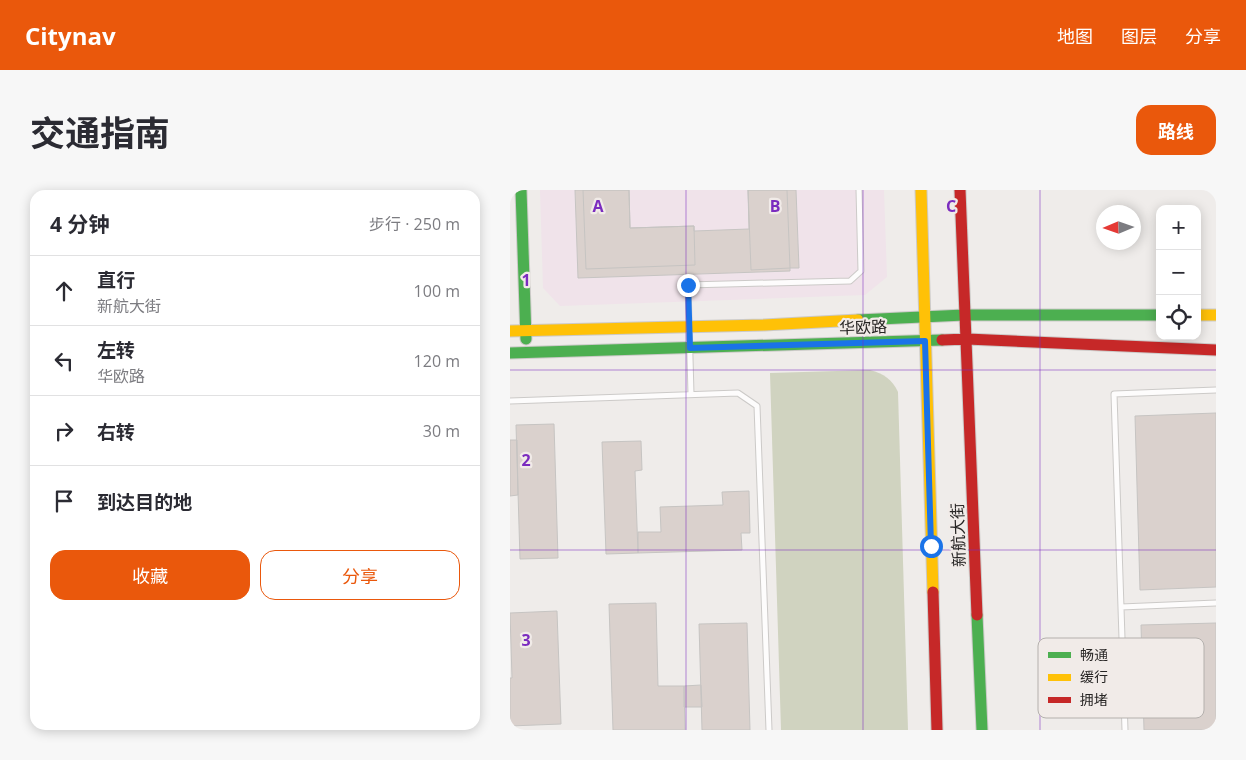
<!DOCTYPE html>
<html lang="zh">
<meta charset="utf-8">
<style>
:root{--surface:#fff;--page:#f7f7f7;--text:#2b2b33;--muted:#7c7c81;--line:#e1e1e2;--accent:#ea580c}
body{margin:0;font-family:"Open Sans","Noto Sans SC",sans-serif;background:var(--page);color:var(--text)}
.controls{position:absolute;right:15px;top:15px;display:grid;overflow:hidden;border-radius:10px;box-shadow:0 2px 12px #0003}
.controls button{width:45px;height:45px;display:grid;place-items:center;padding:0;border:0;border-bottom:1px solid var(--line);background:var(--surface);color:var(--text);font:25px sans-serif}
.compass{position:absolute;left:586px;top:15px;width:45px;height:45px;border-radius:50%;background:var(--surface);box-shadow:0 2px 12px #0003;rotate:268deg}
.stop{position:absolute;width:15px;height:15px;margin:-11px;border:4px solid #1a73e8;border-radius:50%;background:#fff}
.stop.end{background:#1a73e8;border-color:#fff;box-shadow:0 1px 5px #0008}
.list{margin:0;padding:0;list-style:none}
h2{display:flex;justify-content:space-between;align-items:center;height:65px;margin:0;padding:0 20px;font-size:21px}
h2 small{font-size:16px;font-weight:400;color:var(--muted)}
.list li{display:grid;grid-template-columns:32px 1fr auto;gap:15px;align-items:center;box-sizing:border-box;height:70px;padding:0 20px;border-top:1px solid var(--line)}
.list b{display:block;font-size:19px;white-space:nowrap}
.list p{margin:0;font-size:16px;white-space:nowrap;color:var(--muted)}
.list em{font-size:16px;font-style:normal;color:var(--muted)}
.actions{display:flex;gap:10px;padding:15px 20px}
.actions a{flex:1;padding:11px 0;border:1px solid var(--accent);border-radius:15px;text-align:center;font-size:18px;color:var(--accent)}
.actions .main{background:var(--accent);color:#fff}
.icon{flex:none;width:28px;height:28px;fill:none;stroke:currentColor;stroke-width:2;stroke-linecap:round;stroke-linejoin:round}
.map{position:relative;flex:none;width:706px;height:540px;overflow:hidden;border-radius:15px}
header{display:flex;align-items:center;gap:30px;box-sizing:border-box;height:70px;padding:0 25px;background:var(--accent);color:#fff}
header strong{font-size:24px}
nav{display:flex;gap:28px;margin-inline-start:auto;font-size:18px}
.intro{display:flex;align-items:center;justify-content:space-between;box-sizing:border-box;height:120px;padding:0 30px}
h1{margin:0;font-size:35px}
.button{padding:12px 22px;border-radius:15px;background:var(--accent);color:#fff;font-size:18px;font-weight:700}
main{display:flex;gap:30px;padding:0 30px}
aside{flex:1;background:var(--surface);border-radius:15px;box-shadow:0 2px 12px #0003}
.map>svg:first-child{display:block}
.commercial{fill:#f0e3ea}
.green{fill:#d0d3c0}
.building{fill:#dad1cd;stroke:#c6c4c2}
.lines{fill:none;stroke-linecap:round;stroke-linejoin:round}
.lane-casing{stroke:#cccac8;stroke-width:7}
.fast-casing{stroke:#cccac8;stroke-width:13}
.slow-casing{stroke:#cccac8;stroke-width:13}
.jam-casing{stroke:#cccac8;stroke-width:13}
.lane{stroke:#fdfcfc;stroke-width:5}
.fast{stroke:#4caf50;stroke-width:11}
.slow{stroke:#ffc107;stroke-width:11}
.jam{stroke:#c62828;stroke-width:11}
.route{stroke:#1a73e8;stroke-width:6}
.grid{fill:none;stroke:#7b2cbf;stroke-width:1;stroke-opacity:0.55}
.labels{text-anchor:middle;stroke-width:4.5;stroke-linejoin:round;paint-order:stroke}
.street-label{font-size:16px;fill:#272524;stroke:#f1ebe8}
.key{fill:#f1ebe8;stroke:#b4b0ad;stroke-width:1}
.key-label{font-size:14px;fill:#272524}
.grid-label{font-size:16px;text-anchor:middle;font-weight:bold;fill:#7b2cbf;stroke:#f1ebe8;stroke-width:4.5;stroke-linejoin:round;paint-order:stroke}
</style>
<header>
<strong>Citynav</strong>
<nav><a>地图</a><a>图层</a><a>分享</a></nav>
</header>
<div class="intro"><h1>交通指南</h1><a class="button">路线</a></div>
<main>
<aside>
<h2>4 分钟<small>步行 · 250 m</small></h2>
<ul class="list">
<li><svg class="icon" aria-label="ahead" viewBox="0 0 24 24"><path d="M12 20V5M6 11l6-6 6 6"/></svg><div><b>直行</b><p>新航大街</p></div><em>100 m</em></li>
<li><svg class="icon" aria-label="left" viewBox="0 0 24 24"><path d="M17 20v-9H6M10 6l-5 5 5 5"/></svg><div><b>左转</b><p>华欧路</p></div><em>120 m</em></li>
<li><svg class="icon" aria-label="right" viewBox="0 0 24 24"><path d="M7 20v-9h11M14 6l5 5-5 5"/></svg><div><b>右转</b></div><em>30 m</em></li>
<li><svg class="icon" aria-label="arrive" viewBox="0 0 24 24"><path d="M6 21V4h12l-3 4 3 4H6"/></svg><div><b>到达目的地</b></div></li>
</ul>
<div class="actions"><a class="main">收藏</a><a>分享</a></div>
</aside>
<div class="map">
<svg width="706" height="540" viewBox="0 0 706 540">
<rect width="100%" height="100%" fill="#efecea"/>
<path class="commercial" d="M30 0H374L377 87 355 105 50 116 33 98Z"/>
<path class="green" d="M360 180C374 184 382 189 388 202L398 540H271L260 183Z"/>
<path class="building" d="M65 0H119L120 38 184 36V41L239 39 238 0H286L289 78H280V81L68 88Z
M73 0H119L120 38 184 36 185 75 76 79Z
M238 0H277L280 78 241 80Z
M706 223V397L630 400 625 226Z
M44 234 48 368 10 369 6 235Z
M0 250H7L8 305 0 306Z
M131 251 132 280 125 281 128 363 96 364 92 252Z
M239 301 240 343H231L232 360 128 363V342H151L150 317 213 315 212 302Z
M146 413 148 496H174L175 540H103L99 414Z
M47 421 51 534 0 536V488H2L0 423Z
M237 433 240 540H192L189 434Z
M706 433V540H634L631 435Z
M191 495 192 517H174V496Z"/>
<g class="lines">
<defs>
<path id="lane" d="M181 204 178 95 340 91 351 81 349 0
M0 211 228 203 247 216 259 540
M611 417 706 413
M615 540 604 204 706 200"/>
<path id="fast" d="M11 0 16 149
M348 130 454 125H650
M0 163 432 150
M467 425 472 540"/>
<path id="slow" d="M411 0 423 402
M687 125H706
M0 141 254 135 348 130"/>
<path id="jam" d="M450 0 467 425
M432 150 457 149 706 160
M423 402 427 540"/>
</defs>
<use href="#lane" class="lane-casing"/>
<use href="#fast" class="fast-casing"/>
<use href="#slow" class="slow-casing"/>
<use href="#jam" class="jam-casing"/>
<use href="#lane" class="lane"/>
<use href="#fast" class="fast"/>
<use href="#slow" class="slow"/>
<use href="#jam" class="jam"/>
</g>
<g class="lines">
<path class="route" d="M178 95 180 158 415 151 421 356"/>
</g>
<path class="grid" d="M176 0V540M353 0V540M530 0V540M0 180H706M0 360H706"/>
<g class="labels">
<g class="street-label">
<text transform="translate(353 137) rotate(-2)" y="6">华欧路</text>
<text transform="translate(448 345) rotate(-92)" y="6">新航大街</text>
</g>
</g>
<rect x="528" y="448" width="166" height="80" rx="8" class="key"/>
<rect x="538" y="462" width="23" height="6" fill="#4caf50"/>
<rect x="538" y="484" width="23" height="7" fill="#ffc107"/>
<rect x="538" y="507" width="23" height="6" fill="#c62828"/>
<g class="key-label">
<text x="570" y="470">畅通</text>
<text x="570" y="492">缓行</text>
<text x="570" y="515">拥堵</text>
</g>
<g class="grid-label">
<text x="88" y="22">A</text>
<text x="265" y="22">B</text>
<text x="441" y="22">C</text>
<text x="16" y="96">1</text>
<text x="16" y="276">2</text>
<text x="16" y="456">3</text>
</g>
</svg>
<div class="controls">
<button>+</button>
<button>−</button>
<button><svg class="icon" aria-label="locate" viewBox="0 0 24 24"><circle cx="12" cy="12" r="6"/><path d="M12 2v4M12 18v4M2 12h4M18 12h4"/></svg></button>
</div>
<svg class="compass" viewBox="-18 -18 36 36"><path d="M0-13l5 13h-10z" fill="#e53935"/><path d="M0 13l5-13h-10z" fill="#7c7c81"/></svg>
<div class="stop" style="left:421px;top:356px"></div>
<div class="stop end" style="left:178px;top:95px"></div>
</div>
</main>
